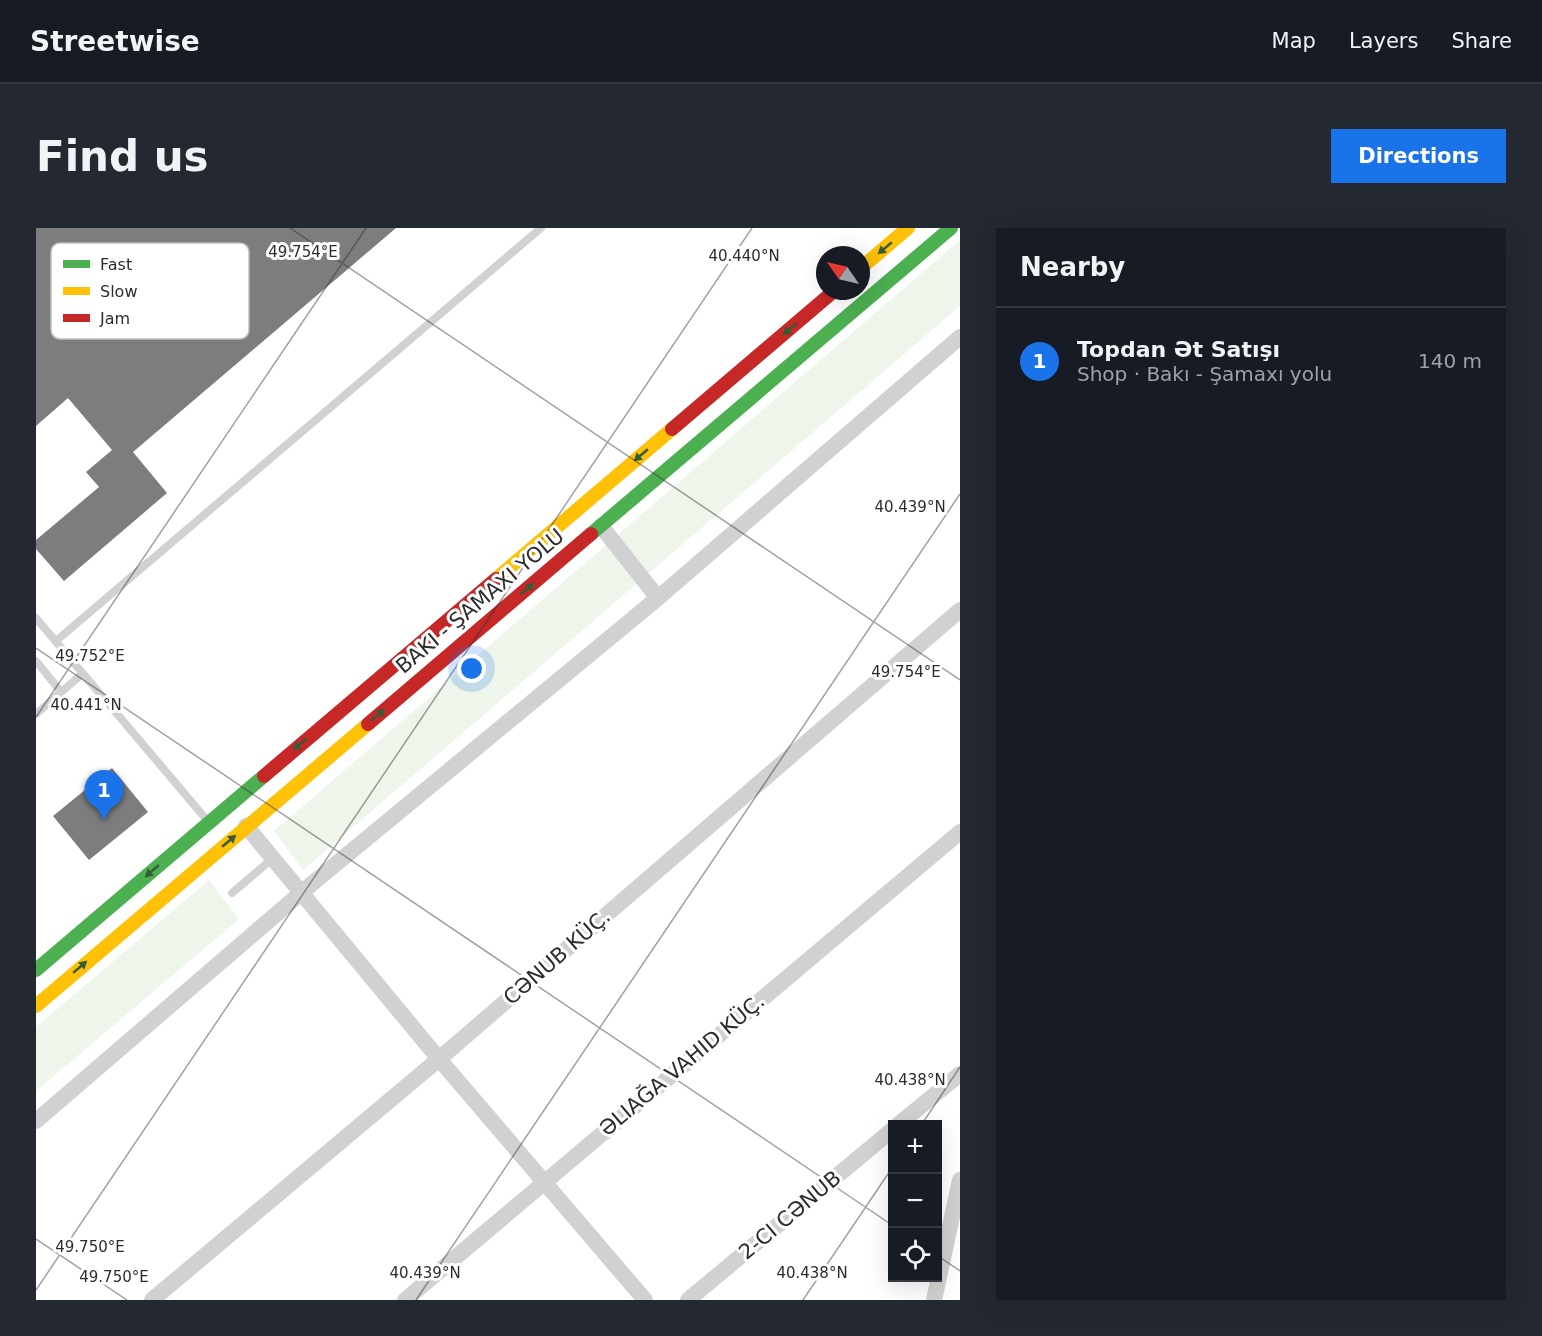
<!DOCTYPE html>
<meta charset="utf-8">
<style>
:root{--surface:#171b24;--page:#242831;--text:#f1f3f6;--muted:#9ea1a6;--line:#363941;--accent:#1a73e8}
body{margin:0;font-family:"DejaVu Sans",sans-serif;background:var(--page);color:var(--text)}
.controls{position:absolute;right:18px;bottom:18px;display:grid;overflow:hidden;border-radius:0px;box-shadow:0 6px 24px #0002}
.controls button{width:54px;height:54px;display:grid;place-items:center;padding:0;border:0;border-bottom:2px solid var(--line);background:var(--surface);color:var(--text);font:30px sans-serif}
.compass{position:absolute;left:780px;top:18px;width:54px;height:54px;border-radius:50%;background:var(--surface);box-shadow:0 6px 24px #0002;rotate:304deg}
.you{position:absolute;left:436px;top:441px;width:21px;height:21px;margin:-15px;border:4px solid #fff;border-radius:50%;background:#1a73e8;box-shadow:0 0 0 9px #1a73e833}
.badge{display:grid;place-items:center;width:39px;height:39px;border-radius:50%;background:var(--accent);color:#fff;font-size:20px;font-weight:700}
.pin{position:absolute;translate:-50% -50px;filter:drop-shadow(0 2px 3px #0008)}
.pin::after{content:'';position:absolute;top:32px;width:21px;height:18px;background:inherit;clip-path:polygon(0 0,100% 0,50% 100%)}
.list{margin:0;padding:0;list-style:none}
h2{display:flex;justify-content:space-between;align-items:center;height:78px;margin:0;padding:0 24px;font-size:26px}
h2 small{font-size:20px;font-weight:400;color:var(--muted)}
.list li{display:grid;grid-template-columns:39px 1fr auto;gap:18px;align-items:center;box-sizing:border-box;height:108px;padding:0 24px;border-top:2px solid var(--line)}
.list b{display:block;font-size:22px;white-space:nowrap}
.list p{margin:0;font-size:20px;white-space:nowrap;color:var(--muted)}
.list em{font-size:20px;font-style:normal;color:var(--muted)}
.icon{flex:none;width:33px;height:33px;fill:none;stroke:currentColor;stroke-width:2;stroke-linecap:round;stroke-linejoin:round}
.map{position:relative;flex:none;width:924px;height:1072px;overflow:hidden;border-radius:0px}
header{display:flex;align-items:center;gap:36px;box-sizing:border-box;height:84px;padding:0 30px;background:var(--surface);border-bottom:2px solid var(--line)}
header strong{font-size:28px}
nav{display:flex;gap:33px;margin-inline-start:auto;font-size:21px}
.intro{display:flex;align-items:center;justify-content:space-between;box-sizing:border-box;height:144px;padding:0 36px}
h1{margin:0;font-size:42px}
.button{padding:15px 27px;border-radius:0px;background:var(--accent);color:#fff;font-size:21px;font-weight:700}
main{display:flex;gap:36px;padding:0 36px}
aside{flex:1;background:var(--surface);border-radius:0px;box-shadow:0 6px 24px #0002}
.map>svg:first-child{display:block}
.green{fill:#eef5ea}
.building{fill:#7d7d7d}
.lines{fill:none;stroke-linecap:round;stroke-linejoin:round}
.lane{stroke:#d1d1d1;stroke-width:8}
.street{stroke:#d1d1d1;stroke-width:16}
.fast{stroke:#4caf50;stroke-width:14}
.slow{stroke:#ffc107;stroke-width:14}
.jam{stroke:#c62828;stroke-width:14}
.oneway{fill:#375a39}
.ticks{fill:none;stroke:#2c2c2c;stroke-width:1.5;stroke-opacity:0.45}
.labels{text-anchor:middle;stroke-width:6;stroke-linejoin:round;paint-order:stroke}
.street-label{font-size:21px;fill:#2c2c2c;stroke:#fff}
.key{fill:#fff;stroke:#c0c0c0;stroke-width:1.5}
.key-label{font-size:16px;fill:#2c2c2c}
.ticks-label{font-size:15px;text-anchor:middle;fill:#2c2c2c;stroke:#fff;stroke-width:6;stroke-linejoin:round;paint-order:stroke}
</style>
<header>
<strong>Streetwise</strong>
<nav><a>Map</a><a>Layers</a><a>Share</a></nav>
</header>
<div class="intro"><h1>Find us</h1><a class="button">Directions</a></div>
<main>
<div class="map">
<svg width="924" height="1072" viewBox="0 0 924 1072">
<rect width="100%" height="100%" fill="#fff"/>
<path class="green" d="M924 12V78L267 642 238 603Z
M173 652 203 691 0 863V799Z"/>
<path class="building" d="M0 0H360L97 224 131 265 28 353 0 321V312L63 259 50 244 76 222 32 170 0 198Z
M76 540 112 584 53 632 17 588Z"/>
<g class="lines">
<path class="lane" d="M0 390 170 591
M20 413 505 0
M0 433 25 464
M0 486 46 446
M196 665 237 630"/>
<path class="street" d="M565 298 622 370
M210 598 403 831 609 1072
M0 893 266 664 622 370 924 109
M863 896 924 846
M116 1072 403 831 924 382
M369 1072 924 604
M652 1072 856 902
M898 1072 924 952"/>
<path class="fast" d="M555 306 915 0
M0 742 228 548"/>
<path class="slow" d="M825 40 872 0
M460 351 636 201
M0 778 332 496"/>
<path class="jam" d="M636 201 798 63
M332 496 555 306
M228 548 460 351"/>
</g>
<defs><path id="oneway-solid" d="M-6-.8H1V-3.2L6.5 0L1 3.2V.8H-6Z" transform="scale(1.5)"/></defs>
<g class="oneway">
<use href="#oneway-solid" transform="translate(849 20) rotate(140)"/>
<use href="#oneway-solid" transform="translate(754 101) rotate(140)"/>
<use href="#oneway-solid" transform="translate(605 227) rotate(140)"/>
<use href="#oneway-solid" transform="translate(491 361) rotate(-40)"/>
<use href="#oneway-solid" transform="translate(342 487) rotate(-40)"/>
<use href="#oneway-solid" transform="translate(264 516) rotate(140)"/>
<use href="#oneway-solid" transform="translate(193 613) rotate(-40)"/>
<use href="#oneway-solid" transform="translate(116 643) rotate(139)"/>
<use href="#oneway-solid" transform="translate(44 739) rotate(-41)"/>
</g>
<path class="ticks" d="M254 0 924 452M0 420 856 997M0 489 330 0M886 896 924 839M0 1011 91 1072M902 1028 924 1043M0 1062 716 0M380 1072 924 266M767 1072 856 940"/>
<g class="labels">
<g class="street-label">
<text transform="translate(444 373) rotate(-40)" y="7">BAKI - ŞAMAXI YOLU</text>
<text transform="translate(521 729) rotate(-41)" y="7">CƏNUB KÜÇ.</text>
<text transform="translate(646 837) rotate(-40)" y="7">ƏLIAĞA VAHID KÜÇ.</text>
<text transform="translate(754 987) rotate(-40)" y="7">2-CI CƏNUB</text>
</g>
</g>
<rect x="15" y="15" width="198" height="96" rx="9" class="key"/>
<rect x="27" y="32" width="27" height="8" fill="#4caf50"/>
<rect x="27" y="59" width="27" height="8" fill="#ffc107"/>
<rect x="27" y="86" width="27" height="8" fill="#c62828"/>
<g class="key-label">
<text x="64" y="42">Fast</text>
<text x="64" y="69">Slow</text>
<text x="64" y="96">Jam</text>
</g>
<g class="ticks-label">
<text x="267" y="29">49.754°E</text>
<text x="708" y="33">40.440°N</text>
<text x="874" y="284">40.439°N</text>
<text x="54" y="433">49.752°E</text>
<text x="870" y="449">49.754°E</text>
<text x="50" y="482">40.441°N</text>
<text x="874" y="857">40.438°N</text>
<text x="54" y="1024">49.750°E</text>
<text x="389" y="1050">40.439°N</text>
<text x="776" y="1050">40.438°N</text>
<text x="78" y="1054">49.750°E</text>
</g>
</svg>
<div class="controls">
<button>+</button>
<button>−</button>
<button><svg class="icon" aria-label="locate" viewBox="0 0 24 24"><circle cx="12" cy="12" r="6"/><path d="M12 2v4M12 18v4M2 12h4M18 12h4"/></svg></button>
</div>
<svg class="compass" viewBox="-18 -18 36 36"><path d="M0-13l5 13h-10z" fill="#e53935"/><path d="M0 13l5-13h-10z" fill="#9ea1a6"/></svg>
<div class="you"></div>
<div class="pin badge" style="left:68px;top:592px">1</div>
</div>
<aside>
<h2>Nearby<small></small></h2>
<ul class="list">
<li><span class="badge">1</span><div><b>Topdan Ət Satışı</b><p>Shop · Bakı - Şamaxı yolu</p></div><em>140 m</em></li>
</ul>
</aside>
</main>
